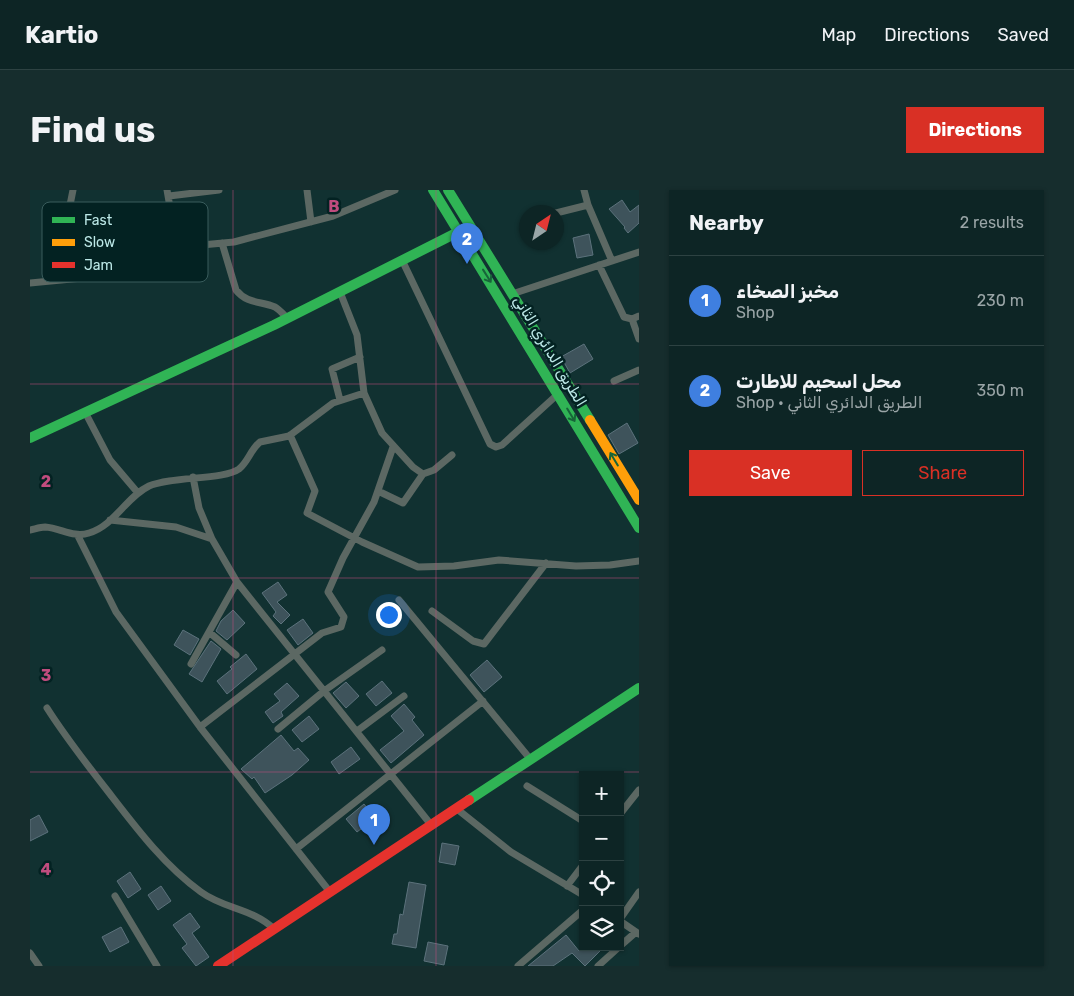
<!DOCTYPE html>
<meta charset="utf-8">
<style>
:root{--surface:#0d2525;--page:#162d2d;--text:#f1f3f6;--muted:#9aa5a7;--line:#2d4242;--accent:#d93025}
body{margin:0;font-family:Rubik,"Noto Sans Arabic",sans-serif;background:var(--page);color:var(--text)}
.controls{position:absolute;right:15px;bottom:15px;display:grid;overflow:hidden;border-radius:0px;box-shadow:0 1px 4px #0004}
.controls button{width:45px;height:45px;display:grid;place-items:center;padding:0;border:0;border-bottom:1px solid var(--line);background:var(--surface);color:var(--text);font:25px sans-serif}
.compass{position:absolute;left:489px;top:15px;width:45px;height:45px;border-radius:50%;background:var(--surface);box-shadow:0 1px 4px #0004;rotate:35deg}
.you{position:absolute;left:358px;top:424px;width:18px;height:18px;margin:-12px;border:4px solid #fff;border-radius:50%;background:#1a73e8;box-shadow:0 0 0 8px #1a73e833}
.badge{display:grid;place-items:center;width:32px;height:32px;border-radius:50%;background:var(--accent);color:#fff;font-size:16px;font-weight:700}
.pin{position:absolute;translate:-50% -41px;filter:drop-shadow(0 1px 2px #0008)}
.pin::after{content:'';position:absolute;top:26px;width:18px;height:15px;background:inherit;clip-path:polygon(0 0,100% 0,50% 100%)}
.list{margin:0;padding:0;list-style:none}
h2{display:flex;justify-content:space-between;align-items:center;height:65px;margin:0;padding:0 20px;font-size:21px}
h2 small{font-size:16px;font-weight:400;color:var(--muted)}
.list li{display:grid;grid-template-columns:32px 1fr auto;gap:15px;align-items:center;box-sizing:border-box;height:90px;padding:0 20px;border-top:1px solid var(--line)}
.list b{display:block;font-size:19px;white-space:nowrap}
.list p{margin:0;font-size:16px;white-space:nowrap;color:var(--muted)}
.list em{font-size:16px;font-style:normal;color:var(--muted)}
.actions{display:flex;gap:10px;padding:15px 20px}
.actions a{flex:1;padding:11px 0;border:1px solid var(--accent);border-radius:0px;text-align:center;font-size:18px;color:var(--accent)}
.actions .main{background:var(--accent);color:#fff}
.icon{flex:none;width:28px;height:28px;fill:none;stroke:currentColor;stroke-width:2;stroke-linecap:round;stroke-linejoin:round}
.map{position:relative;flex:none;width:609px;height:776px;overflow:hidden;border-radius:0px}
header{display:flex;align-items:center;gap:30px;box-sizing:border-box;height:70px;padding:0 25px;background:var(--surface);border-bottom:1px solid var(--line)}
header strong{font-size:24px}
nav{display:flex;gap:28px;margin-inline-start:auto;font-size:18px}
.intro{display:flex;align-items:center;justify-content:space-between;box-sizing:border-box;height:120px;padding:0 30px}
h1{margin:0;font-size:35px}
.button{padding:12px 22px;border-radius:0px;background:var(--accent);color:#fff;font-size:18px;font-weight:700}
main{display:flex;gap:30px;padding:0 30px}
aside{flex:1;background:var(--surface);border-radius:0px;box-shadow:0 1px 4px #0004}
.map>svg:first-child{display:block}
.building{fill:#3e535b;stroke:#5c727c}
.lines{fill:none;stroke-linecap:round;stroke-linejoin:round}
.street{stroke:#5c6863;stroke-width:7}
.fast{stroke:#30b455;stroke-width:10}
.slow{stroke:#ff9f0a;stroke-width:10}
.jam{stroke:#e5322d;stroke-width:10}
.oneway{stroke:#176439}
.grid{fill:none;stroke:#c04c7e;stroke-width:1;stroke-opacity:0.55}
.labels{text-anchor:middle;stroke-width:5;stroke-linejoin:round;paint-order:stroke}
.street-label{font-size:15px;fill:#bce8e7;stroke:#032222}
.key{fill:#032222;stroke:#3a5d5d;stroke-width:1}
.key-label{font-size:14px;fill:#bce8e7}
.grid-label{font-size:16px;text-anchor:middle;font-weight:bold;fill:#c04c7e;stroke:#032222;stroke-width:5;stroke-linejoin:round;paint-order:stroke}
</style>
<header>
<strong>Kartio</strong>
<nav><a>Map</a><a>Directions</a><a>Saved</a></nav>
</header>
<div class="intro"><h1>Find us</h1><a class="button">Directions</a></div>
<main>
<div class="map">
<svg width="609" height="776" viewBox="0 0 609 776">
<rect width="100%" height="100%" fill="#113131"/>
<path class="building" d="M592 10 600 22 609 15V33L598 43 594 38 595 37 579 19Z
M559 44 563 65 547 68 543 48Z
M554 154 563 169 540 183 531 167Z
M597 233 608 253 589 264 578 245Z
M248 392 257 405 247 412 260 425 251 434 243 426 246 422 232 403Z
M203 420 215 433 197 450 186 441 191 431Z
M273 429 283 443 268 455 257 440Z
M153 440 169 449 160 465 144 455Z
M181 451 191 459 172 492 159 484Z
M216 464 227 479 197 504 187 491 202 479 200 477Z
M457 470 472 487 454 502 440 485Z
M352 491 362 503 346 516 336 504Z
M316 492 329 506 316 518 303 503Z
M257 493 269 506 251 522 253 526 243 533 235 522 250 511 244 504Z
M374 514 385 527 382 530 394 545 361 573 350 560 374 541 361 526Z
M279 526 289 539 272 552 262 540Z
M251 545 264 561 268 558 279 570 262 585 235 603 224 587 222 589 211 579Z
M321 557 330 569 309 584 301 572Z
M334 614 345 628 327 642 316 629Z
M9 625 18 642 0 651V630Z
M412 653 429 656 425 675 409 672Z
M100 682 111 699 98 708 87 691Z
M379 692 396 695 386 758 362 754 364 744H367L370 724 373 725Z
M131 696 141 711 128 720 118 705Z
M160 723 170 737 162 743 179 767 166 776 152 758 157 754 143 735Z
M91 737 99 752 80 762 72 747Z
M536 745 549 761 554 757H568L571 760 555 776 542 763 523 776H498Z
M398 752 418 756 414 775 394 771Z"/>
<g class="lines">
<path class="street" d="M137 0 142 29 150 57
M277 0 281 32
M554 0 558 15 582 71
M139 6 189 0
M526 23 558 15
M35 40 43 0
M192 53 206 100C217 114 231 111 245 117 250 120 253 124 257 128
M372 70 460 254 466 257 472 255 528 204
M569 75 594 127 602 129
M0 93 52 88 150 57 204 52 303 26 365 0
M310 102 327 145 334 203 352 243 383 277 393 284 404 280 422 265
M482 104 609 62
M609 126 602 129 609 149
M584 191 609 180
M310 210 302 179 330 167
M55 222 80 270 108 303
M260 245 285 301 277 323 332 352 388 377 424 376 469 370 546 376 580 375 609 371
M348 301 373 313 393 284
M80 330 146 337 182 349 169 318 163 287
M0 340C5 339 10 337 15 337 31 338 43 348 59 343 84 336 96 307 119 296 142 286 194 290 209 279 218 272 221 259 230 252L259 246 303 213 334 203
M48 346 86 422 170 537 300 702
M182 349 207 392 402 636
M369 410 501 570
M402 421 443 451 454 454 516 373
M179 442 206 465
M161 474 207 392
M17 518C36 548 58 576 80 604 107 639 135 676 171 702 194 719 224 719 244 739
M170 537 292 443 311 437 314 427 298 402 313 368 344 312 363 257
M248 539 294 501 352 460
M327 541 374 506
M497 596 553 631
M427 619 481 662 553 705
M590 624 609 600
M266 659 453 511
M537 696 553 675
M85 706 127 776
M590 729 609 702
M590 731 609 744
M590 756 606 742
M0 763 9 776
M488 776 553 720
M568 776 589 757"/>
<path class="fast" d="M403 0 609 338
M418 0 560 230
M0 248 244 135 440 36
M439 610 609 498"/>
<path class="slow" d="M560 230 609 310"/>
<path class="jam" d="M188 776 439 610"/>
</g>
<defs><path id="oneway-shaft" d="M-6 0H5M1.5-3L5.5 0L1.5 3" fill="none" stroke-width="1.6" stroke-linecap="round" stroke-linejoin="round" transform="scale(1.25)"/></defs>
<g class="oneway">
<use href="#oneway-shaft" transform="translate(457 86) rotate(58)"/>
<use href="#oneway-shaft" transform="translate(541 225) rotate(59)"/>
<use href="#oneway-shaft" transform="translate(584 269) rotate(-121)"/>
</g>
<path class="grid" d="M203 0V776M406 0V776M0 194H609M0 388H609M0 582H609"/>
<g class="labels">
<g class="street-label">
<text transform="translate(520 161) rotate(59)" y="5">الطريق الدائري الثاني</text>
</g>
</g>
<rect x="12" y="12" width="166" height="80" rx="8" class="key"/>
<rect x="22" y="27" width="23" height="6" fill="#30b455"/>
<rect x="22" y="49" width="23" height="7" fill="#ff9f0a"/>
<rect x="22" y="72" width="23" height="6" fill="#e5322d"/>
<g class="key-label">
<text x="54" y="35">Fast</text>
<text x="54" y="57">Slow</text>
<text x="54" y="80">Jam</text>
</g>
<g class="grid-label">
<text x="304" y="22">B</text>
<text x="16" y="297">2</text>
<text x="16" y="491">3</text>
<text x="16" y="685">4</text>
</g>
</svg>
<div class="controls">
<button>+</button>
<button>−</button>
<button><svg class="icon" aria-label="locate" viewBox="0 0 24 24"><circle cx="12" cy="12" r="6"/><path d="M12 2v4M12 18v4M2 12h4M18 12h4"/></svg></button>
<button><svg class="icon" aria-label="layers" viewBox="0 0 24 24"><path d="M12 4l9 5-9 5-9-5zM3 14l9 5 9-5"/></svg></button>
</div>
<svg class="compass" viewBox="-18 -18 36 36"><path d="M0-13l5 13h-10z" fill="#e53935"/><path d="M0 13l5-13h-10z" fill="#9aa5a7"/></svg>
<div class="you"></div>
<div class="pin badge" style="left:344px;top:655px;background:#3f7fe0">1</div>
<div class="pin badge" style="left:437px;top:74px;background:#3f7fe0">2</div>
</div>
<aside>
<h2>Nearby<small>2 results</small></h2>
<ul class="list">
<li><span class="badge" style="background:#3f7fe0">1</span><div><b>مخبز الصخاء</b><p>Shop</p></div><em>230 m</em></li>
<li><span class="badge" style="background:#3f7fe0">2</span><div><b>محل اسحيم للاطارت</b><p>Shop · الطريق الدائري الثاني</p></div><em>350 m</em></li>
</ul>
<div class="actions"><a class="main">Save</a><a>Share</a></div>
</aside>
</main>
